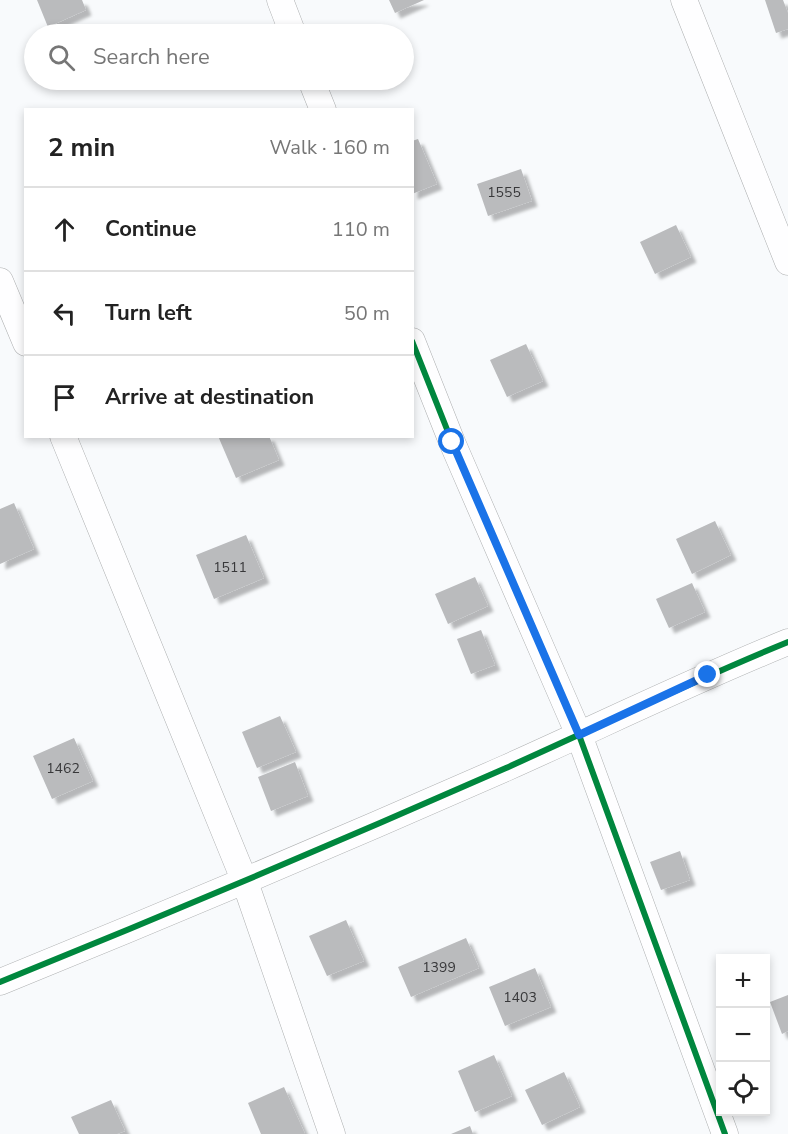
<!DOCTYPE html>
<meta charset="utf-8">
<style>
:root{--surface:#fff;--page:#f2f2f2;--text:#222;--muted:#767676;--line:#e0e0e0}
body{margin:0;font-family:"Nunito Sans",sans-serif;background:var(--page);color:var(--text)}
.controls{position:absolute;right:18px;bottom:18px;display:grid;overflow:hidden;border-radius:0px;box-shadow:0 3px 9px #0003}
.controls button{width:54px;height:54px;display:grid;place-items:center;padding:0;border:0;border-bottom:2px solid var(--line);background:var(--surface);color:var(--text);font:30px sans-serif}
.stop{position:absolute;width:18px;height:18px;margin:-14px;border:4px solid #1a73e8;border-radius:50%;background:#fff}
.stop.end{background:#1a73e8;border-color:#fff;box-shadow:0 2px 6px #0008}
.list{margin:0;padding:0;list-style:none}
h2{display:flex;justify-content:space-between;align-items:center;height:78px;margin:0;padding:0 24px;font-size:26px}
h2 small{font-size:20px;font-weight:400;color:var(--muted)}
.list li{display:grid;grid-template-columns:39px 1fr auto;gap:18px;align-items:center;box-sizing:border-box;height:84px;padding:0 24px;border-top:2px solid var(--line)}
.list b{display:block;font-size:22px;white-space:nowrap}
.list em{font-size:20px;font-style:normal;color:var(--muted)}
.icon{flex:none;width:33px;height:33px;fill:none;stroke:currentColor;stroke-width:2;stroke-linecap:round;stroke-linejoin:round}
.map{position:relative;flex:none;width:788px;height:1134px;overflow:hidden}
.search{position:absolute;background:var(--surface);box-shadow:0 3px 9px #0003;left:24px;top:24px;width:390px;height:66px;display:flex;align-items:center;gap:15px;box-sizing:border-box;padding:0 21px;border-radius:33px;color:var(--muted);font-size:22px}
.panel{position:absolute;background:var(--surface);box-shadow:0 3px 9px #0003;left:24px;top:108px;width:390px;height:330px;border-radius:0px}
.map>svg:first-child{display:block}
.building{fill:#babbbd;filter:url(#shadow)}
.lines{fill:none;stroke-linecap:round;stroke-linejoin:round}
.minor-casing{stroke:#adafb0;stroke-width:27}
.minor{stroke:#fefeff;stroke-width:26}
.cycleway-casing{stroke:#fff;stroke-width:10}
.cycleway{stroke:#00873e;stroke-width:6}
.route{stroke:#1a73e8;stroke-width:8}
.labels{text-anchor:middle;stroke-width:4.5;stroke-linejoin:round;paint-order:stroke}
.number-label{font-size:14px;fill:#38383a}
</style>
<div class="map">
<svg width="788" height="1134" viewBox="0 0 788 1134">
<defs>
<filter id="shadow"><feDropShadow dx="5.5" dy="5.5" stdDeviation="1.5" flood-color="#0004"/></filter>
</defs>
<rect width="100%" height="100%" fill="#f8fafc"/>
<path class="building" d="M37 0H82L86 10 48 27Z
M389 0H424L395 13Z
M765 0H783L788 13V29L776 33Z
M418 139 437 184 412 194V141Z
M521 169 532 201 488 216 477 184Z
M676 225 691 257 655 274 640 242Z
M526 344 543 381 507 397 490 360Z
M218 436H269L279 460 236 478Z
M14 503 34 549 0 564V509Z
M715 521 731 555 692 574 676 539Z
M246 535 264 578 214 599 196 555Z
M475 577 488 606 448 624 435 594Z
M692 583 705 612 669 628 656 599Z
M481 630 495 665 471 674 457 639Z
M280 716 296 752 257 768 242 732Z
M74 738 93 781 52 799 33 756Z
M295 762 308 796 271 811 258 777Z
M680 851 690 880 661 890 650 862Z
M346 920 364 961 327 976 309 936Z
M466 938 479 968 411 997 398 967Z
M535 968 551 1007 505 1026 489 987Z
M788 995V1031L782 1034 770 1002Z
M494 1055 512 1096 475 1112 458 1071Z
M564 1072 580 1107 542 1125 525 1090Z
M284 1087 305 1134H261L248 1103Z
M111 1100 125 1131 117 1134H79L71 1117Z
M470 1126 473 1134H451Z"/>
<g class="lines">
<defs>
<path id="minor" d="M280 0 293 34
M684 0 788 262
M311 80 323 110
M0 281 26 343
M412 341 452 442 579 735 725 1134
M63 436 245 882 332 1134
M0 982C170 913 338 842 506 768 600 726 692 681 788 642"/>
</defs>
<use href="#minor" class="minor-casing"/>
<use href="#minor" class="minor"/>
<defs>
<path id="cycleway" d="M412 341 452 442 579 735 725 1134
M0 982C170 913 338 842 506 768 600 726 692 681 788 642"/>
</defs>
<use href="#cycleway" class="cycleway-casing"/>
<use href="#cycleway" class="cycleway"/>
</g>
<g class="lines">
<path class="route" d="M452 442 579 735 708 675"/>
</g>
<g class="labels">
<g class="number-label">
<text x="504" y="197">1555</text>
<text x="230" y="572">1511</text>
<text x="63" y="773">1462</text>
<text x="439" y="972">1399</text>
<text x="520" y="1002">1403</text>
</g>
</g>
</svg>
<div class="controls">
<button>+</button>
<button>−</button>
<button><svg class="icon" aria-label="locate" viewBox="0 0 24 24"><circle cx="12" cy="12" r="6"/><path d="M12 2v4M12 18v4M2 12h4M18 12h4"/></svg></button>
</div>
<div class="stop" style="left:452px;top:442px"></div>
<div class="stop end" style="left:708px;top:675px"></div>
<div class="search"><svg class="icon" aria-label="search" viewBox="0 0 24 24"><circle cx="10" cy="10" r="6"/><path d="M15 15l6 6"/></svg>Search here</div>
<section class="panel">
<h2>2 min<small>Walk · 160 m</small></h2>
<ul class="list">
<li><svg class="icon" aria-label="ahead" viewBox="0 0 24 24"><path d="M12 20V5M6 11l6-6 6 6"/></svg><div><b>Continue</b></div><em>110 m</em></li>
<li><svg class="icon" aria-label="left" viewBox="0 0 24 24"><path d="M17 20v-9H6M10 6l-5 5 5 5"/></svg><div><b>Turn left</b></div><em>50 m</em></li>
<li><svg class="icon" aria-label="arrive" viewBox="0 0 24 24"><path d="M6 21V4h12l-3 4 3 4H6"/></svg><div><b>Arrive at destination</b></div></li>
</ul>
</section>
</div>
